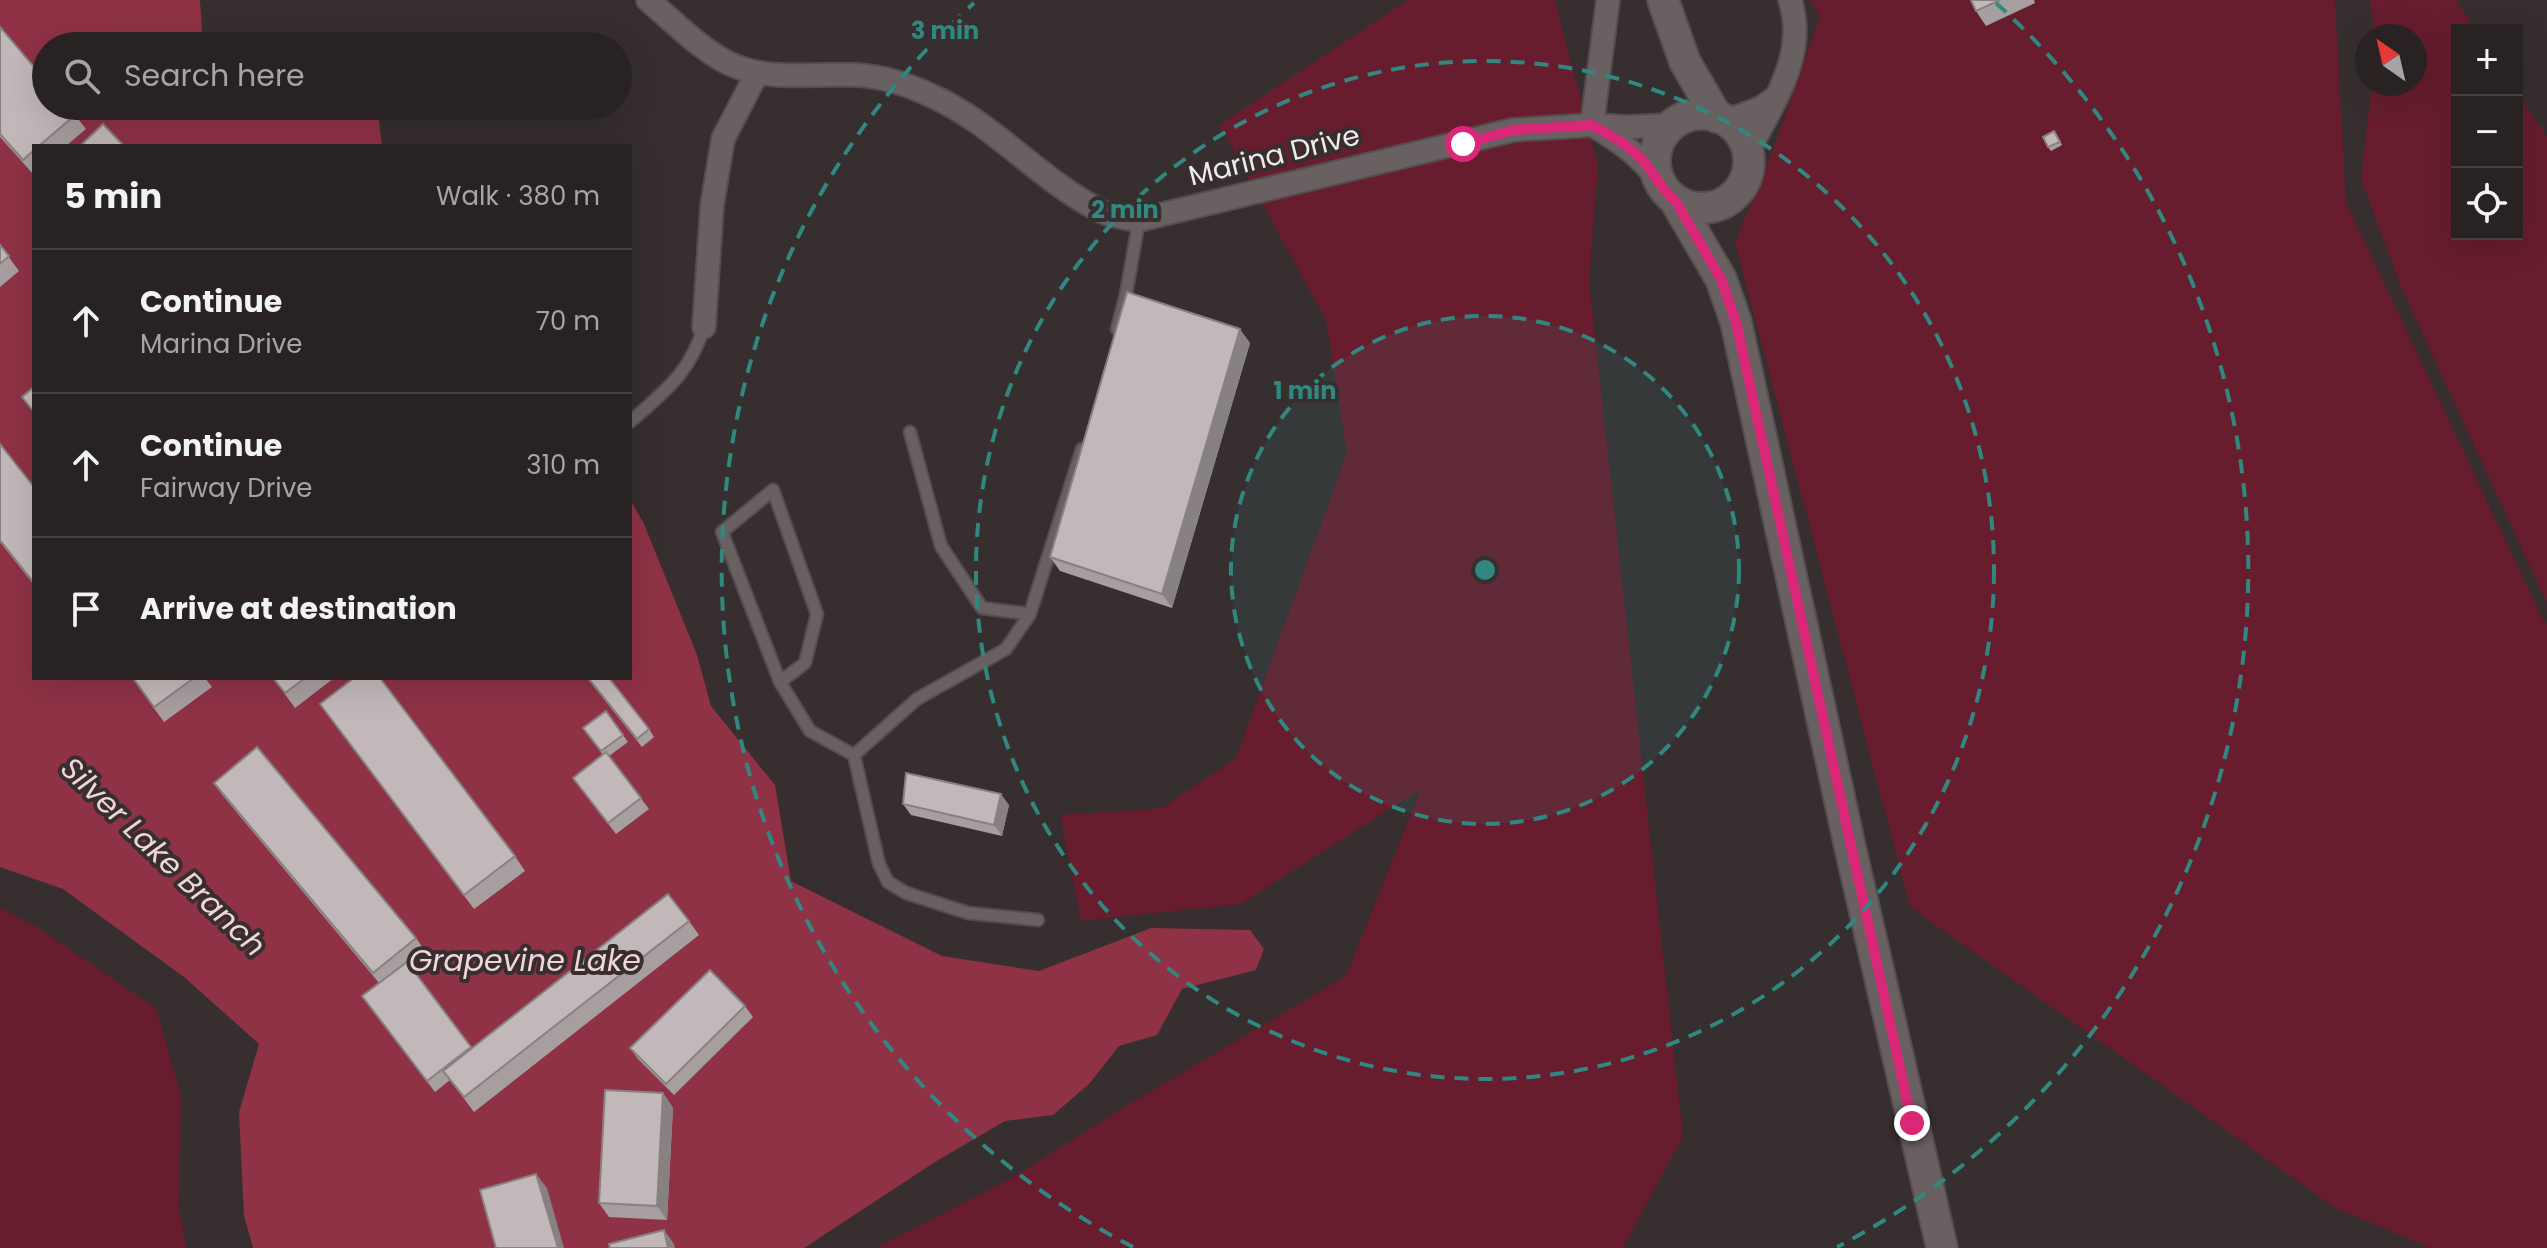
<!DOCTYPE html>
<meta charset="utf-8">
<style>
:root{--surface:#282223;--page:#342f30;--text:#f1f3f6;--muted:#a5a4a6;--line:#443f41}
body{margin:0;font-family:Poppins,sans-serif;background:var(--page);color:var(--text)}
.controls{position:absolute;right:24px;top:24px;display:grid;overflow:hidden;border-radius:0px;box-shadow:0 8px 32px #0002}
.controls button{width:72px;height:72px;display:grid;place-items:center;padding:0;border:0;border-bottom:2px solid var(--line);background:var(--surface);color:var(--text);font:40px sans-serif}
.compass{position:absolute;left:2355px;top:24px;width:72px;height:72px;border-radius:50%;background:var(--surface);box-shadow:0 8px 32px #0002;rotate:326deg}
.stop{position:absolute;width:24px;height:24px;margin:-18px;border:6px solid #db2777;border-radius:50%;background:#fff}
.stop.end{background:#db2777;border-color:#fff;box-shadow:0 2px 8px #0008}
.list{margin:0;padding:0;list-style:none}
h2{display:flex;justify-content:space-between;align-items:center;height:104px;margin:0;padding:0 32px;font-size:34px}
h2 small{font-size:26px;font-weight:400;color:var(--muted)}
.list li{display:grid;grid-template-columns:52px 1fr auto;gap:24px;align-items:center;box-sizing:border-box;height:144px;padding:0 32px;border-top:2px solid var(--line)}
.list b{display:block;font-size:30px;white-space:nowrap}
.list p{margin:0;font-size:26px;white-space:nowrap;color:var(--muted)}
.list em{font-size:26px;font-style:normal;color:var(--muted)}
.icon{flex:none;width:44px;height:44px;fill:none;stroke:currentColor;stroke-width:2;stroke-linecap:round;stroke-linejoin:round}
.map{position:relative;flex:none;width:2547px;height:1248px;overflow:hidden}
.search{position:absolute;background:var(--surface);box-shadow:0 8px 32px #0002;left:32px;top:32px;width:600px;height:88px;display:flex;align-items:center;gap:20px;box-sizing:border-box;padding:0 28px;border-radius:44px;color:var(--muted);font-size:30px}
.panel{position:absolute;background:var(--surface);box-shadow:0 8px 32px #0002;left:32px;top:144px;width:600px;height:536px;border-radius:0px}
.map>svg:first-child{display:block}
.green{fill:#671d2e}
.water{fill:#8f3246}
.lines{fill:none;stroke-linecap:round;stroke-linejoin:round}
.lane-casing{stroke:#544d4e;stroke-width:15}
.street-casing{stroke:#544d4e;stroke-width:26}
.secondary-casing{stroke:#544d4e;stroke-width:34}
.lane{stroke:#696061;stroke-width:11}
.street{stroke:#696061;stroke-width:22}
.secondary{stroke:#696061;stroke-width:30}
.wall{fill:#a79e9f}
.shaded-wall{fill:#888182}
.building{fill:#c2b8b9;stroke:#888182;stroke-width:2}
.route{stroke:#db2777;stroke-width:10}
.ring{fill:none;stroke:#318881;stroke-width:4;stroke-dasharray:14 10}
.labels{text-anchor:middle;stroke-width:8;stroke-linejoin:round;paint-order:stroke}
.street-label{font-size:28px;fill:#f0ebeb;stroke:#362e2f}
.water-label{font-size:30px;font-style:italic;fill:#f1d5d8;stroke:#362e2f}
.centre{fill:#318881;stroke:#362e2f;stroke-width:4}
.ring-label{font-size:24px;text-anchor:middle;font-weight:bold;fill:#318881;stroke:#362e2f;stroke-width:8;stroke-linejoin:round;paint-order:stroke}
</style>
<div class="map">
<svg width="2547" height="1248" viewBox="0 0 2547 1248">
<rect width="100%" height="100%" fill="#362e2f"/>
<path class="green" d="M1408 0H1555L1598 166 1589 281 1683 1136 1623 1248H875L1012 1178 1124 1107 1346 976 1421 789 1241 904 1081 921 1060 815 1162 808 1236 758 1347 453 1326 320 1219 125Z
M1810 0H2335L2346 202 2543 620 2547 623V1248H2431L2337 1209 1910 907 1735 243 1778 136 1820 17Z
M2370 0H2456L2476 30H2457V234H2517V92L2547 137V603L2401 287 2361 179 2372 84H2415V36H2375Z
M0 908 37 927 156 1008 181 1096 179 1209 187 1248H0Z"/>
<path class="water" d="M0 0H200L203 46H46V106H371L379 121 382 146H34V678H630V499L644 524 697 655 711 706 775 785 791 881 942 956 1039 971 1151 928 1250 930 1264 949 1256 970 1182 989 1157 1035 1119 1046 1089 1084 1053 1115 1005 1121 935 1162 804 1248H253L244 1216 239 1112 259 1044 184 977 63 889 0 867Z"/>
<g class="lines">
<defs>
<path id="lane" d="M1117 329 1126 294 1139 220
M630 422C666 390 689 374 704 327
M910 432 941 546 982 608 1030 614
M780 682 805 663 817 614 773 490 722 532 780 682 810 731 854 755
M1038 920 968 913 906 893 888 882 879 864 854 755 917 699 1006 649 1030 614 1082 449"/>
<path id="street" d="M648 0C673 21 706 55 735 66 772 81 817 73 856 75 882 76 909 85 932 96 995 124 1041 182 1103 212 1113 217 1127 218 1139 220L1513 130 1592 125 1627 127 1671 125
M1727 121 1761 108 1775 98
M1592 125 1608 0
M1596 127C1620 142 1639 155 1656 177
M1748 152C1772 104 1808 55 1790 0
M704 327 712 206 723 139 757 73"/>
<path id="secondary" d="M1663 0 1685 62 1717 117
M1655 161a47 47 0 1 1 94 0a47 47 0 1 1-94 0Z
M1676 202 1721 279 1736 322 1850 847 1942 1248"/>
</defs>
<use href="#lane" class="lane-casing"/>
<use href="#street" class="street-casing"/>
<use href="#secondary" class="secondary-casing"/>
<use href="#lane" class="lane"/>
<use href="#street" class="street"/>
<use href="#secondary" class="secondary"/>
</g>
<path class="wall" d="M1971 0H2034L2035 3 1986 26 1976 11Z
M0 27 75 115 86 129 66 146H34V173L33 174 0 137Z
M2054 131 2062 145 2051 151 2048 147Z
M0 245 19 271 0 287Z
M1250 343 1172 608 1060 571 1050 557Z
M0 444 34 487V585L0 542Z
M132 678H205L212 687 164 722Z
M273 678H334L295 708Z
M592 684 649 729 654 737 642 747Z
M320 704 515 856 525 871 474 909Z
M606 711 628 742 609 756 649 809 616 834 573 778 603 755 583 728Z
M214 783 416 938 426 952 409 966 472 1049 689 921 699 935 474 1112 450 1080 435 1092 370 1007 379 983 224 797Z
M903 804 1009 805 1002 836 911 815Z
M745 1006 753 1017 674 1095 638 1059 630 1048Z
M663 1093 673 1108 667 1220 609 1217 599 1203Z"/>
<path class="shaded-wall" d="M1240 329 1250 343 1172 608 1162 594Z
M1001 794 1009 805 1002 836 994 825Z
M663 1093 673 1108 667 1220 657 1206Z
M536 1174 547 1188 564 1248H558Z
M664 1230 674 1244 675 1248H668Z"/>
<path class="building" d="M1971 0H2000L1976 11Z
M0 27 46 81V106H68L75 115 39 146H34V150L23 160 0 134Z
M103 124 124 146H80Z
M2054 131 2060 142 2048 147 2043 137Z
M0 245 9 256 0 264Z
M1127 292 1240 329 1162 594 1050 557Z
M34 387V412L22 397Z
M0 444 34 487V583L0 540Z
M133 678H194L154 707Z
M273 678H305L285 693Z
M354 678H380L515 856 464 895 320 704Z
M588 678H609L649 729 637 739Z
M606 711 623 735 601 751 583 728Z
M257 747 416 938 373 973 214 783Z
M606 752 641 798 608 823 573 778Z
M906 773 1001 794 994 825 903 804Z
M668 894 689 921 464 1097 443 1071Z
M407 962 471 1047 427 1081 362 996Z
M710 970 745 1006 666 1084 630 1048Z
M605 1090 663 1093 657 1206 599 1203Z
M536 1174 558 1248H496L480 1190Z
M664 1230 668 1248H610L609 1244Z"/>
<g class="lines">
<path class="route" d="M1463 144 1513 130 1592 125 1623 143 1643 160 1665 191 1676 202 1721 279 1736 322 1912 1123"/>
</g>
<circle cx="1485" cy="570" r="254" fill="#318881" fill-opacity=".12"/>
<g class="ring">
<circle cx="1485" cy="570" r="254"/>
<circle cx="1485" cy="570" r="509"/>
<path d="M1133 1247A763 763 0 0 1 974 3M1996 3A763 763 0 0 1 1837 1247"/>
</g>
<g class="labels">
<g class="street-label">
<text transform="translate(1274 155) rotate(-14)" y="10">Marina Drive</text>
</g>
<g class="water-label">
<text transform="translate(163 857) rotate(44)" y="10">Silver Lake Branch</text>
<text x="525" y="971">Grapevine Lake</text>
</g>
</g>
<circle cx="1485" cy="570" r="12" class="centre"/>
<g class="ring-label">
<text x="945" y="39">3 min</text>
<text x="1125" y="218">2 min</text>
<text x="1305" y="399">1 min</text>
</g>
</svg>
<div class="controls">
<button>+</button>
<button>−</button>
<button><svg class="icon" aria-label="locate" viewBox="0 0 24 24"><circle cx="12" cy="12" r="6"/><path d="M12 2v4M12 18v4M2 12h4M18 12h4"/></svg></button>
</div>
<svg class="compass" viewBox="-18 -18 36 36"><path d="M0-13l5 13h-10z" fill="#e53935"/><path d="M0 13l5-13h-10z" fill="#a5a4a6"/></svg>
<div class="stop" style="left:1463px;top:144px"></div>
<div class="stop end" style="left:1912px;top:1123px"></div>
<div class="search"><svg class="icon" aria-label="search" viewBox="0 0 24 24"><circle cx="10" cy="10" r="6"/><path d="M15 15l6 6"/></svg>Search here</div>
<section class="panel">
<h2>5 min<small>Walk · 380 m</small></h2>
<ul class="list">
<li><svg class="icon" aria-label="ahead" viewBox="0 0 24 24"><path d="M12 20V5M6 11l6-6 6 6"/></svg><div><b>Continue</b><p>Marina Drive</p></div><em>70 m</em></li>
<li><svg class="icon" aria-label="ahead" viewBox="0 0 24 24"><path d="M12 20V5M6 11l6-6 6 6"/></svg><div><b>Continue</b><p>Fairway Drive</p></div><em>310 m</em></li>
<li><svg class="icon" aria-label="arrive" viewBox="0 0 24 24"><path d="M6 21V4h12l-3 4 3 4H6"/></svg><div><b>Arrive at destination</b></div></li>
</ul>
</section>
</div>
